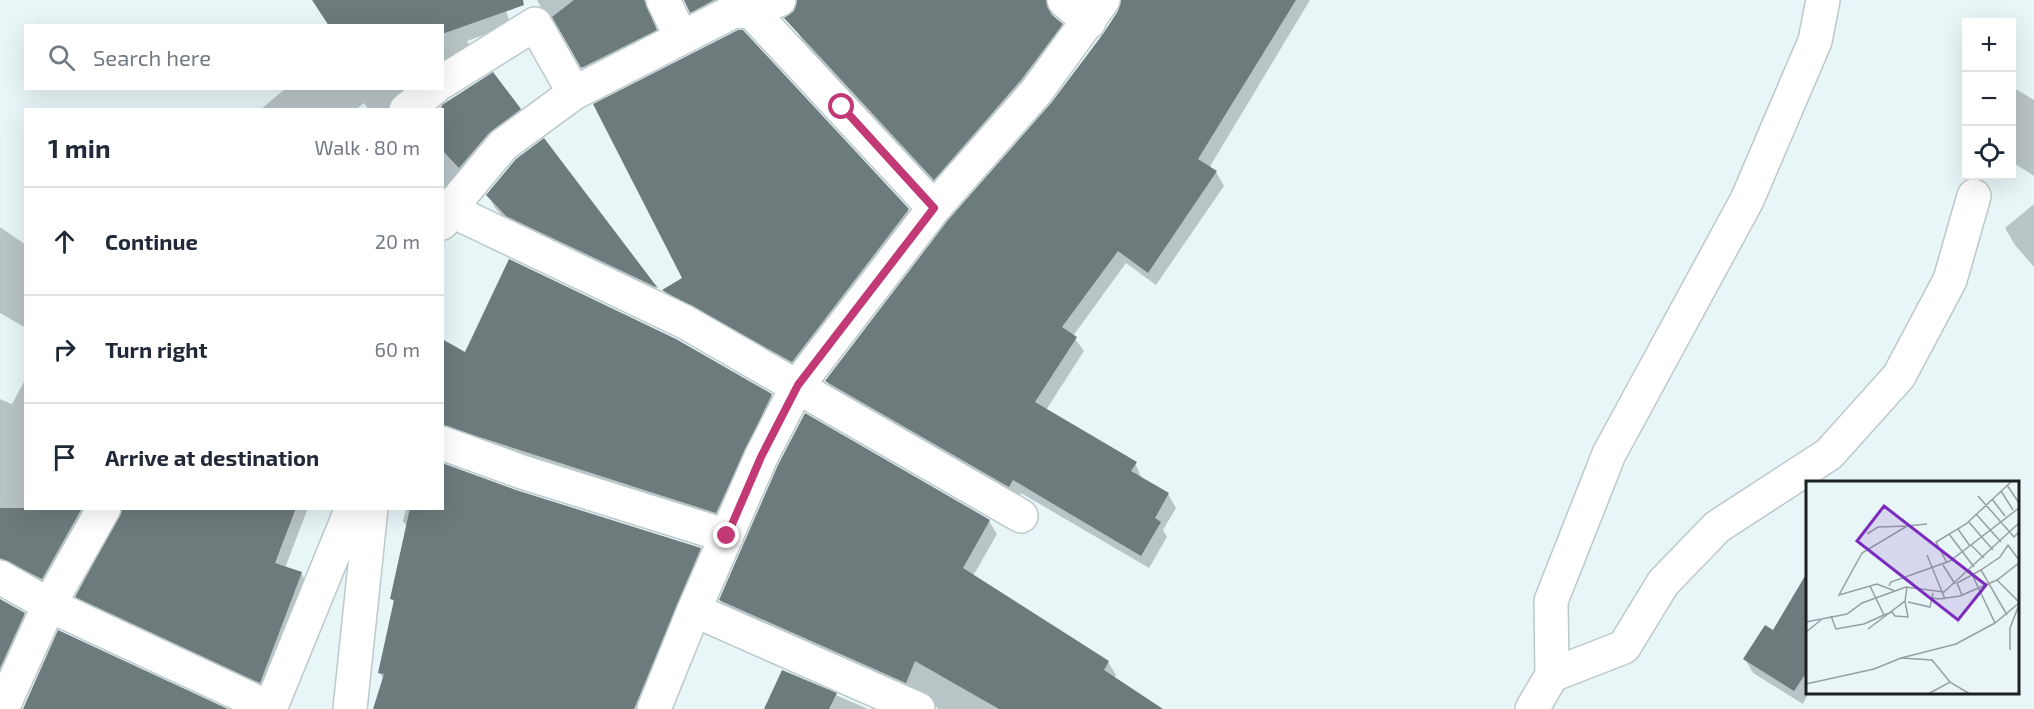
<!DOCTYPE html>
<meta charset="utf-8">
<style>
:root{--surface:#fff;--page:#f6f6f7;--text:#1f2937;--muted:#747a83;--line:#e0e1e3}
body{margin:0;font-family:"Exo 2",sans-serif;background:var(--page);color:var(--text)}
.controls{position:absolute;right:18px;top:18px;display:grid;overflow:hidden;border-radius:0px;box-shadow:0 6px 24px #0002}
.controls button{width:54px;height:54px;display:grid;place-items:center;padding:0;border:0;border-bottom:2px solid var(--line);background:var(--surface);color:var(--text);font:30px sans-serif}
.stop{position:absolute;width:18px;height:18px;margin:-14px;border:4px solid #c23976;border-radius:50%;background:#fff}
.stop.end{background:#c23976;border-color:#fff;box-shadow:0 2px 6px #0008}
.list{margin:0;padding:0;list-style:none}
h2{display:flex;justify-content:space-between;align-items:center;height:78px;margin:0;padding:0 24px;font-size:26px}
h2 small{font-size:20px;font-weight:400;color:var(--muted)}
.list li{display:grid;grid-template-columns:39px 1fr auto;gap:18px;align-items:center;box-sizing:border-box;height:108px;padding:0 24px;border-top:2px solid var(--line)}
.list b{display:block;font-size:22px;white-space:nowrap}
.list em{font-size:20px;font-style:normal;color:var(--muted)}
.icon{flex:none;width:33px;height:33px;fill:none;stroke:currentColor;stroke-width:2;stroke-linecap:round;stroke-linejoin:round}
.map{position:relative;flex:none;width:2034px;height:709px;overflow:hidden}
.search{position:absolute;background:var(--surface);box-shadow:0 6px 24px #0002;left:24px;top:24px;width:420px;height:66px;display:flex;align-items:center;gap:15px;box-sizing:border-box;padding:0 21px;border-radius:0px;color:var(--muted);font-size:22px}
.panel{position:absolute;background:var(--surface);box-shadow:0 6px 24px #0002;left:24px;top:108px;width:420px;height:402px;border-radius:0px}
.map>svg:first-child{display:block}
.shadow{fill:#0003}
.building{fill:#6e7b7d}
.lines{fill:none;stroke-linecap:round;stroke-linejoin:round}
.minor-casing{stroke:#bbc9cb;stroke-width:36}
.minor{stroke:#fff;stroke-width:33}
.route{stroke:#c23976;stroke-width:8}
.inset-road{fill:none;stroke:#96a0a2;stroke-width:1.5}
.view{fill:#7b2cbf;fill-opacity:0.15;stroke:#7b2cbf;stroke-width:3}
.inset-edge{fill:none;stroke:#1b2020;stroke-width:3}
</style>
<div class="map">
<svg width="2034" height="709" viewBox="0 0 2034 709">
<rect width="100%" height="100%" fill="#e8f6f8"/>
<path class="shadow" d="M313 0H502L511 25 467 41 476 56 442 77V26Z
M537 0H655L650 12 662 42 589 79 560 26 547 18Z
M684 0H741L698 23Z
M831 0H1059L1053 10V15L1069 38 942 193 805 45 797 31Z
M1123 0H1310L1209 168 1216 172 1224 186 1156 285 1126 263 1073 336 1084 351 1046 410 1135 463 1142 479 1168 494 1176 508 1163 530 1167 537 1149 568 1021 493 1017 500 834 395 827 381 1052 104 1119 12Z
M743 32 908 210 915 222 799 373 671 302 664 291 684 278Z
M286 88H427L400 110H369L364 103 355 110H260Z
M2014 88 2034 100V176L2012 162V92Z
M449 100 520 109 527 122 442 202V110H437Z
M543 141 657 289 662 298 515 228 495 208 488 195Z
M2034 204V267L2015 245 2005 228Z
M0 227 26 245V328L0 313Z
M442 341 465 354 771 395 779 408 724 525 442 439Z
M26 378V508H98L49 591 0 573V399L12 404Z
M516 491 700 549 708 562 646 709H375L384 680 380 673 395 604 392 599 408 528 403 521 406 508H442Z
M124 508H308L285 568 301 573 309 586 268 695 84 609 77 597Z
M989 521 997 534 973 576 1108 662 1116 675 1114 678 1161 709H938L935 705 728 614 720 600Z
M1808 574 1809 692 1803 704 1753 673 1745 659 1774 632Z
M0 599 24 614 31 627 0 696Z
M783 672 868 709H766Z"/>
<path class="building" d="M312 0H523L524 5 442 34V26H329Z
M574 0H644L657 30 581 68 552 17Z
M684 0H714L690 13Z
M797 0H1046L1051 14 1063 24 1021 80 934 180 784 18 794 11Z
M1121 0H1296L1198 159 1217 171 1148 273 1118 251 1062 327 1077 337 1035 402 1137 462 1131 471 1169 493 1155 518 1161 522 1141 556 1013 480 1009 487 825 381 948 220 1051 103 1103 34 1118 11Z
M738 30H743L909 209 792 362 662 290 682 278 593 104Z
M493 72 521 109 489 133 459 168 442 150V105Z
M544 138 654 283 658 288 506 216 486 195 516 159Z
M509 259 676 339 772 394 716 513 442 425V339L465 352Z
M805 413 990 520 963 568 1109 661 1104 670 1163 709H999L915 661 906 683 719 600 778 465Z
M442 463 516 490 701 548 634 709H373L384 674 378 673 394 600 390 599 410 508H442Z
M0 508H82L42 579 0 558Z
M123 508H296L275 563 302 572 260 683 75 597Z
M1808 571V670L1794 691 1743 659 1765 625 1773 630Z
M0 599 25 613 0 668Z
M58 630 228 709H23Z
M782 670 837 693 829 709H764Z"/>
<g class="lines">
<defs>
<path id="minor" d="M663 0 681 37
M1064 0 1089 22
M1823 0 1815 41 1747 200 1609 454 1551 601 1552 675 1624 647 1663 583 1717 527 1829 454 1899 376 1950 280 1974 196
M752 12 934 208
M442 82 535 24 574 93
M406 110 434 88
M442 206 685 322 1021 516
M442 223 448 211 503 145 574 93 734 11 752 12 779 0
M442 443 522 472 727 536
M0 577 49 605 272 709
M694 610 918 709
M2 709 49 605 104 508
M270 709 352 508
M350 709 371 508
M654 709 694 610 761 457 798 385 934 208 1036 92 1103 0
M1532 709 1552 675"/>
</defs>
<use href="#minor" class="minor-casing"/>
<use href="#minor" class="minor"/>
</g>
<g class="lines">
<path class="route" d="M727 536 761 457 798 385 934 208 842 107"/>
</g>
<g transform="translate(1806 481)">
<rect width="213" height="213" fill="#e8f6f8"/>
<path class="inset-road" d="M201 4 213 22M195 10 207 29M172 15 208 56 213 51M186 18 199 35M170 33 195 61M162 40 187 69M101 45 121 43M152 48 164 65M61 53 72 46 101 45 56 72 33 114 71 103 89 110M143 53 168 86M165 64 178 77M121 74 139 118M141 82 130 61 160 43 206 0M137 84 149 103M164 89 189 142 213 122M191 99 213 121M64 105 78 134 86 131 89 135 102 136 99 120M83 105 85 101 144 80 213 27M127 112 126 117 133 118 154 115 191 99 213 82M156 114 151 102 175 89M102 121 124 126 126 117M201 134 175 89 194 76 202 64 213 79M25 135 30 148 58 143 78 134M0 141 41 133 56 122 100 106 138 111 213 42M62 148 99 120 101 106M0 151 15 139M204 169V147L213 124M144 201 126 179 95 177 150 163 189 142M0 203 68 188 95 177M122 213 144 201 164 213"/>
<path class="view" d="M78 25 180 104 152 139 51 60Z"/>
<rect width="213" height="213" class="inset-edge"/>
</g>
</svg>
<div class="controls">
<button>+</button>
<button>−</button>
<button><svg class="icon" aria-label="locate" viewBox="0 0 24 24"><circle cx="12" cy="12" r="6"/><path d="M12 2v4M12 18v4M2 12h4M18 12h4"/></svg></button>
</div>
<div class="stop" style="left:842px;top:107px"></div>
<div class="stop end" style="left:727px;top:536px"></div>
<div class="search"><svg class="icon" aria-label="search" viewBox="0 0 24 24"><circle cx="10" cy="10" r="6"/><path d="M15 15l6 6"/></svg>Search here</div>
<section class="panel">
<h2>1 min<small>Walk · 80 m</small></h2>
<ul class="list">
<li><svg class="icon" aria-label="ahead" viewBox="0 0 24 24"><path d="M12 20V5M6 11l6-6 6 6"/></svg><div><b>Continue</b></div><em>20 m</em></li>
<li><svg class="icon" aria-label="right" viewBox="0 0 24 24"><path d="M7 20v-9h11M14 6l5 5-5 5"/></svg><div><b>Turn right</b></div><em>60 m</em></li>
<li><svg class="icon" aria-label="arrive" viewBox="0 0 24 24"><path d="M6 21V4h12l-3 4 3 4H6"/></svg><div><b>Arrive at destination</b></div></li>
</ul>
</section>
</div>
